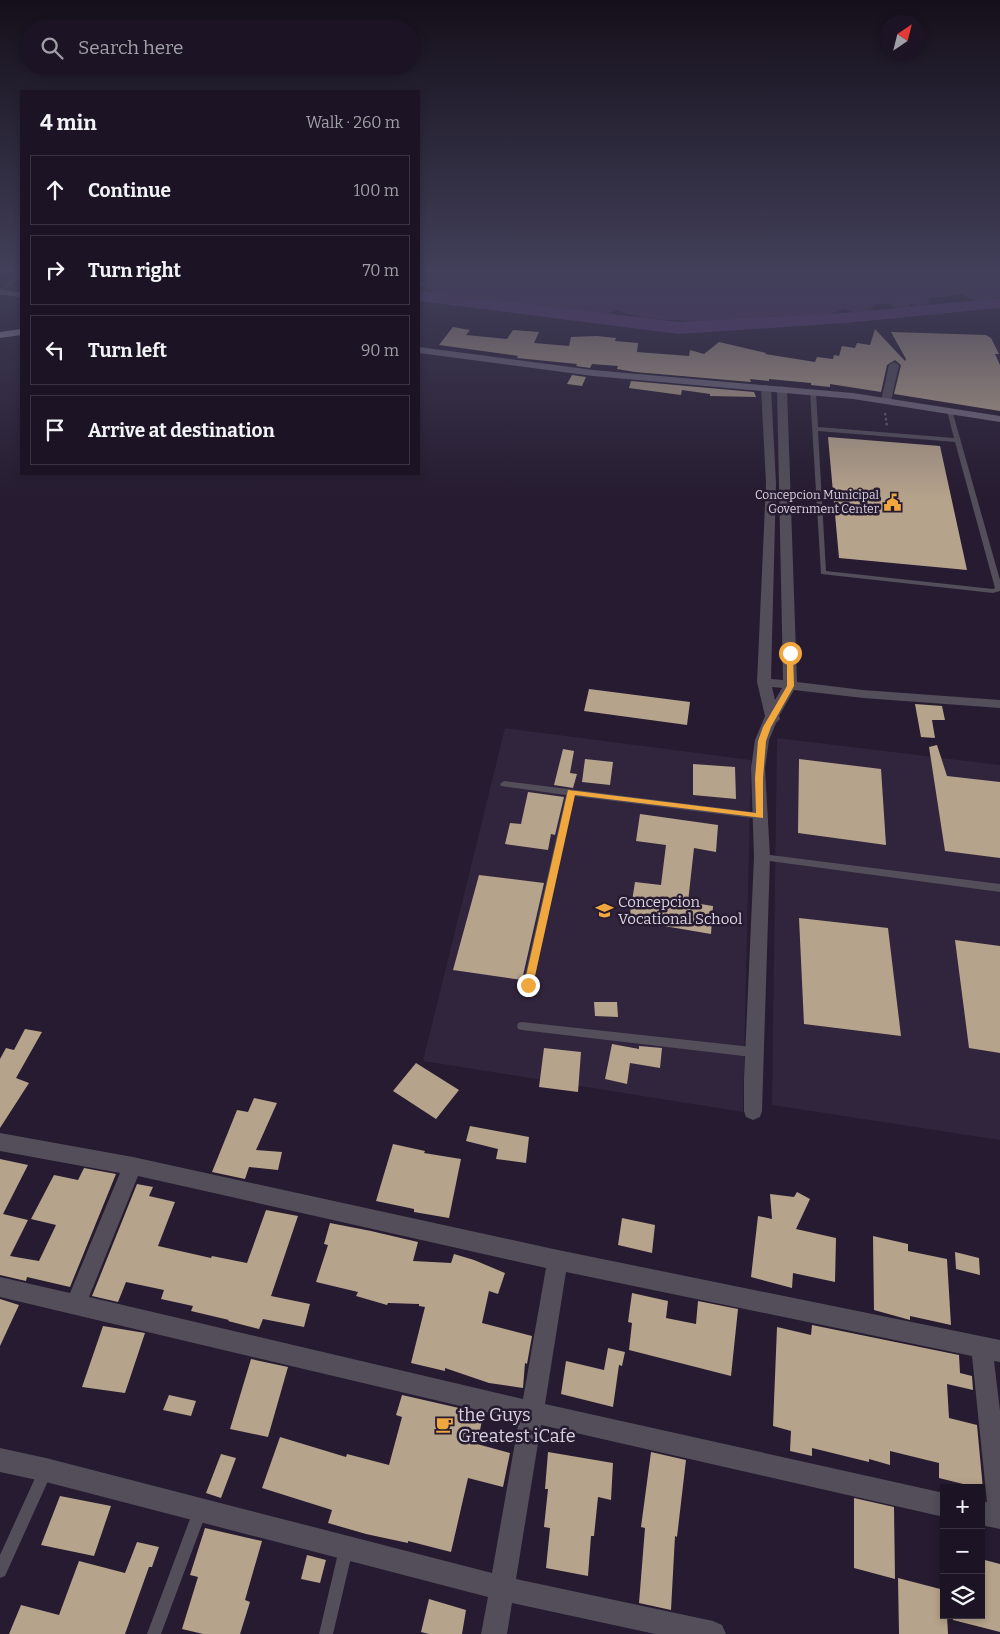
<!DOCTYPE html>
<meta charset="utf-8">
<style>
:root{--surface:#1c1424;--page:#251d2c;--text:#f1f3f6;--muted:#a09ea6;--line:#3a3341}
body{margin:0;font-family:Bitter,serif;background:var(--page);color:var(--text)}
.controls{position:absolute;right:15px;bottom:15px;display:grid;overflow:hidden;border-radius:0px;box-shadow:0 2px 8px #0003}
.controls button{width:45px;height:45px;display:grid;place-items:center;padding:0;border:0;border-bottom:1px solid var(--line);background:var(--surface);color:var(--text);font:25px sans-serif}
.compass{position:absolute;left:880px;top:15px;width:45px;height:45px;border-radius:50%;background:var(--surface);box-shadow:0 2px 8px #0003;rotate:35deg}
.stop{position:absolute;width:15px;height:15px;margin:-11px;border:4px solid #efa73e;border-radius:50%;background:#fff}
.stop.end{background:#efa73e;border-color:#fff;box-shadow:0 1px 5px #0008}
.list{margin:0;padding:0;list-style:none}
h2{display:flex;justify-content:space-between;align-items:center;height:65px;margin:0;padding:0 20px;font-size:21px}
h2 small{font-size:16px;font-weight:400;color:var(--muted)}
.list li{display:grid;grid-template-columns:32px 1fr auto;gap:15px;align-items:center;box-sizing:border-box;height:70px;margin:0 10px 10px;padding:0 10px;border:1px solid var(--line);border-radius:0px}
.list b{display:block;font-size:19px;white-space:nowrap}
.list em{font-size:16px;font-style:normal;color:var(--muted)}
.icon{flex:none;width:28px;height:28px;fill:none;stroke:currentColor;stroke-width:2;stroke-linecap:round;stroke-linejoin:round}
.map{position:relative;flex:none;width:1000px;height:1634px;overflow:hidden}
.search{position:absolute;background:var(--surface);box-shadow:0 2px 8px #0003;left:20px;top:20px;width:400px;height:55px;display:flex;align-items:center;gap:12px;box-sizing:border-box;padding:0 18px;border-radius:28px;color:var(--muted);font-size:19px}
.panel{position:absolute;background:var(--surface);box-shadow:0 2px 8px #0003;left:20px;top:90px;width:400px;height:385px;border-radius:0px}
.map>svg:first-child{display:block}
.built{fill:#31243d}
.green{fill:#4b3161}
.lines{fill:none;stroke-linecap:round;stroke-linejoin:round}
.river{fill:#5b3879;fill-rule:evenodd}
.building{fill:#b6a38b}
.path{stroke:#6c6375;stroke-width:2;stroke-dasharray:2.5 2.5;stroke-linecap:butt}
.lane{fill:#534e59;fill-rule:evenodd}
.street{fill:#534e59;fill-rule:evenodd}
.secondary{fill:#706878;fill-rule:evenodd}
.highway{fill:#998da7;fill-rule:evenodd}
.route{fill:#efa73e}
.labels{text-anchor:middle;stroke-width:5;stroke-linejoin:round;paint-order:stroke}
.far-poi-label{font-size:12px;fill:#d9d2e0;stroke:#261b30;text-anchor:end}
.poi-label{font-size:15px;fill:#d9d2e0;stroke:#261b30;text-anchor:start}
.near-poi-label{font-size:18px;fill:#d9d2e0;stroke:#261b30;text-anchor:start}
</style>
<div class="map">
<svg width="1000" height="1634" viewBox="0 0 1000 1634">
<rect width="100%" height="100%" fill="#261b30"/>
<path class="built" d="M505 728 751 760 743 1112 423 1061Z
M777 738 1000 765V1140L772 1105Z"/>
<path class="green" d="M459 271H1000V296C987 301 974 304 963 294 951 295 941 298 930 298L927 300 931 303 919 307 911 304 907 308 894 307 890 303 875 305 865 315H861L844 309 831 314H815L813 318 805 319 800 316C786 317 765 315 754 320 715 320 651 325 617 310 605 317 577 313 563 312V310L556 308 547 310 526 304 483 302 484 298 435 294 431 289 419 286V283L426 282 427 278Z"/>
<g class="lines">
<path class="river" d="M419 291 679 322 845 313 1000 298V308L845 323 679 334 419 301Z"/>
</g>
<path class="building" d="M453 327 470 330 466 335 507 339 513 330 539 332 534 343 569 346 571 337 597 336 616 338 615 341 638 343 637 352 689 356 690 350 704 354 719 342 766 353 765 354 815 362 817 357 833 359 834 355 839 356 842 346 855 348 857 343 870 345 875 329 905 361 906 359 891 332 986 335 991 338 999 354H995L1000 365V411L894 394 901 365 895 360 887 365 881 392 830 384V387L811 385V383L769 379V381L750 379 751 382 635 372 617 369 618 366 592 364 590 368 576 366 577 364 517 358 518 356 512 355 439 345Z
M572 375 586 377 582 386 567 384Z
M631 381 754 392 756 397 710 396V394L682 390 681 395 629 388Z
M828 437 940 446 967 570 839 558Z
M589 689 690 702 687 725 584 711Z
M915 704 942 706 945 720H932L935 738 921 737Z
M937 745 947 776 1000 782V858L945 851 929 747Z
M563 749 574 751 570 773 577 774 573 788 554 785Z
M585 759 613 762 610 785 582 782Z
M799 759 881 769 886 845 798 833Z
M693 764 735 767 736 799 693 795Z
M528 792 564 797 555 835 551 834 548 850 505 844 510 823 521 824Z
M640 814 718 825 716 852 694 848 688 902 713 906 711 934 629 920 635 882 661 885 666 845 636 841Z
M479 875 544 883 522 980 453 970Z
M799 918 888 928 901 1036 804 1024Z
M955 940 1000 946V1053L969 1048Z
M594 1002H617L618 1017 595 1016Z
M25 1029 42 1032 16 1078 29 1083 0 1128V1059L6 1048 14 1050Z
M612 1044 639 1049V1046L662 1048 660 1068 630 1063 627 1084 605 1079Z
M544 1048 581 1052 578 1092 539 1087Z
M416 1063 459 1090 436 1119 393 1091Z
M254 1098 277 1103 256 1150 282 1152 278 1170 249 1167 245 1179 212 1172 237 1110 248 1112Z
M470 1126 529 1137 526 1163 496 1159 498 1149 466 1141Z
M393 1144 425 1151 424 1153 461 1159 449 1218 414 1212V1209L376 1201Z
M0 1159 28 1165 3 1214 28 1220 10 1256 39 1261 56 1225 31 1219 54 1175 78 1180 84 1168 116 1174 70 1287 27 1277 26 1281 0 1275Z
M137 1184 153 1187 149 1196 175 1202 158 1246 211 1258 212 1256 247 1263 266 1210 298 1216 271 1296 310 1304 304 1327 263 1319 259 1329 228 1321 229 1320 191 1311 193 1306 161 1299 164 1290 126 1282 118 1302 92 1296Z
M797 1192 810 1199 796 1229 836 1238 835 1282 793 1273 792 1288 751 1277 758 1216 772 1219 770 1194 794 1197Z
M622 1218 655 1225 652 1253 618 1245Z
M330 1223 371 1231 418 1242 413 1261 451 1263 454 1254 474 1260 505 1273 498 1294 489 1291 482 1323 532 1336 527 1364 525 1363 523 1388 489 1383 445 1368V1371L411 1363 425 1307 419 1306V1304L388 1303 387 1305 356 1296 358 1292 316 1282 328 1245 324 1244Z
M873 1236 908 1244V1251L947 1259 951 1325 910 1316V1320L874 1310Z
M955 1252 979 1258 980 1275 956 1269Z
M632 1293 668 1301 666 1318 696 1324 698 1301 738 1309 731 1376 629 1350 632 1323 628 1322Z
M0 1299 19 1305 0 1346Z
M812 1325 959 1355 960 1373 972 1376 973 1390 947 1384 949 1418 977 1425 983 1489 939 1478V1463L890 1451V1465L869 1459V1462L812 1448V1456L790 1451 791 1431 773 1426 777 1327 811 1335Z
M103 1326 145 1333 125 1393 82 1387Z
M608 1348 625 1352 622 1366 619 1365 613 1407 561 1394 566 1361 604 1370Z
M251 1359 288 1367 268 1437 230 1429Z
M169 1395 196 1401 191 1416 163 1410Z
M402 1395 459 1408 458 1410 483 1416 477 1444 510 1453 503 1487 468 1478 451 1552 408 1541V1543L366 1534 328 1523 332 1510 262 1488 280 1437 346 1457 347 1454 389 1465 402 1417 396 1415Z
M548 1452 613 1463 611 1500 598 1497 594 1536H591L588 1576 546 1568 550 1528 544 1527 548 1489H545Z
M651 1452 686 1460 677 1537 675 1536 671 1610 639 1603 645 1528 641 1527Z
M221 1454 236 1458 221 1498 206 1493Z
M60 1496 111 1506 94 1556 41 1545Z
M854 1498 894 1507 895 1579 854 1568Z
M205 1528 262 1541 245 1600 250 1602 240 1634H203L182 1629 198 1577 190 1575Z
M137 1542 159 1547 152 1567H149L125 1634H9L21 1605 59 1615 79 1561 125 1573Z
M307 1555 326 1560 320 1583 301 1579Z
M981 1559 1000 1564V1632L953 1620V1615H981Z
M898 1578 944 1590V1615H947L948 1634H899Z
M429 1599 466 1610 462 1634H429L421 1632Z"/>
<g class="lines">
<path class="path" d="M885 413 887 426"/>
<path class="lane" d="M18 276H21V278L0 292V289Z
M813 390 816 392 818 427 954 438 947 411 952 410 1000 580V591L993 593 821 574 810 392ZM818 431 955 442 995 588 993 589 826 571Z
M504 781 760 813 764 816 760 819 574 796 533 985 532 988 528 989 524 988 523 985 566 795 501 786 500 784Z
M762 854 1000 884V892L762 860 759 859 757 857 759 855Z
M522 1022 752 1047 756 1049 757 1052 756 1055 752 1057 522 1030 518 1029 517 1026 518 1023Z
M46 1463 51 1465 53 1470 5 1576 0 1578V1555L41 1465Z
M200 1504 205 1506 207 1511 161 1634H147L193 1511 195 1506Z
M346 1542 351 1544 353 1549 333 1634H319L339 1549 341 1544Z"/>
<path class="street" d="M894 362 899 365 891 401 886 404 881 401 889 365Z
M766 385 771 388 776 483 771 679 783 680 777 389 782 386 787 389 797 682 863 690 1000 700V708L863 698 794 690 779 716 780 719 776 723 769 740 765 768 770 857 762 1111 760 1117 753 1120 746 1117 744 1111V1079L754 857 751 768 755 740 765 716 757 682 766 483 761 388ZM772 687 782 688 775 700Z
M0 1133 133 1157 558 1250 1000 1340V1362L994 1361 1000 1411V1529L981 1525V1501L987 1502 972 1356 566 1272 545 1404 944 1493V1517L541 1425 516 1579 713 1621 722 1625 726 1634H655L512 1603 507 1634H481L488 1597 46 1482 0 1472V1448L46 1458 492 1573 519 1420 0 1297V1277L70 1293 120 1173 0 1151ZM138 1176 546 1268 523 1399 89 1297Z"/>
<path class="secondary" d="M0 289 21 293V297L0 295Z
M419 347 593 370 853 393 1000 416V422L853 399 593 376 419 353Z"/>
<path class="highway" d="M21 329V335L0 338V332Z"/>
</g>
<linearGradient id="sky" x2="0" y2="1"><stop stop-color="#150f1a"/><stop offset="0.54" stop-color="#413f59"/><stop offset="1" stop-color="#413f59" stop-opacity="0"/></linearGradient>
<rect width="1000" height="500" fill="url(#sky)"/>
<path class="route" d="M787 651 793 653 794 686 771 727 766 741 763 778V818L575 795 533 985 528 989 525 987 524 985 568 790 756 813 755 778 758 741 763 727 787 686Z"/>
<defs>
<symbol id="civic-bare" viewBox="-9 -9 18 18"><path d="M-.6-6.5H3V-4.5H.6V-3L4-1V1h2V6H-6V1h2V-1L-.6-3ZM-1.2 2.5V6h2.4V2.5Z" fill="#efa73e" stroke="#261b30" stroke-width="2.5" paint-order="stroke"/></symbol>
<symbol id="school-bare" viewBox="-9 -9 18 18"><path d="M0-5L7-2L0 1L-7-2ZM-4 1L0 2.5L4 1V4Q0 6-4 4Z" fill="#efa73e" stroke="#261b30" stroke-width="2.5" paint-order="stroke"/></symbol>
<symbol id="cafe-bare" viewBox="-9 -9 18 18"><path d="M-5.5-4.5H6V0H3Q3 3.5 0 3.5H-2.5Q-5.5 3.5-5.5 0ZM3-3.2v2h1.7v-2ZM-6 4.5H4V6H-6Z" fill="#efa73e" stroke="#261b30" stroke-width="2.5" paint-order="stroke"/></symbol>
</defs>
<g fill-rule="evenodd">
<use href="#civic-bare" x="880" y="490" width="25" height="25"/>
<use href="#school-bare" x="592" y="898" width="25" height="25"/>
<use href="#cafe-bare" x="432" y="1412" width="25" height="25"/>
</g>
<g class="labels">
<g class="far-poi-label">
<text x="879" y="499">Concepcion Municipal<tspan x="879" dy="14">Government Center</tspan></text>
</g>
<g class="poi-label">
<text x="618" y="907">Concepcion<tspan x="618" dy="17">Vocational School</tspan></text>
</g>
<g class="near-poi-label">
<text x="458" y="1421">the Guys<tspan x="458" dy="21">Greatest iCafe</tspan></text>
</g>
</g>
</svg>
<div class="controls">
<button>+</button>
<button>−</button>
<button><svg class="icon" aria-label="layers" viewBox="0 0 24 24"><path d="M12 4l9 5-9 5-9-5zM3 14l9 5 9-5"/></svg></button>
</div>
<svg class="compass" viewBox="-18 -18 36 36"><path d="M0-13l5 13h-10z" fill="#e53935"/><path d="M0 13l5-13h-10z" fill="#a09ea6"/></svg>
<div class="stop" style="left:790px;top:653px"></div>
<div class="stop end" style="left:528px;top:985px"></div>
<div class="search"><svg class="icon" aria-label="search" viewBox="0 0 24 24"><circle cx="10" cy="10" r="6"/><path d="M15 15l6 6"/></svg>Search here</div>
<section class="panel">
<h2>4 min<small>Walk · 260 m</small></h2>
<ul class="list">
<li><svg class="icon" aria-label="ahead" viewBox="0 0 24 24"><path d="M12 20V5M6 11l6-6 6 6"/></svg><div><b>Continue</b></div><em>100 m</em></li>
<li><svg class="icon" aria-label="right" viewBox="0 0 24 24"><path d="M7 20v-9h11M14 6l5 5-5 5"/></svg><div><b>Turn right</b></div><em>70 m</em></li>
<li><svg class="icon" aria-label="left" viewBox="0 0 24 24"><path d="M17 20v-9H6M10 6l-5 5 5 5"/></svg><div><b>Turn left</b></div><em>90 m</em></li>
<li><svg class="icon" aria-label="arrive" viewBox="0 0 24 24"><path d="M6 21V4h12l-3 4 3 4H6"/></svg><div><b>Arrive at destination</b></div></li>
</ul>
</section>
</div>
